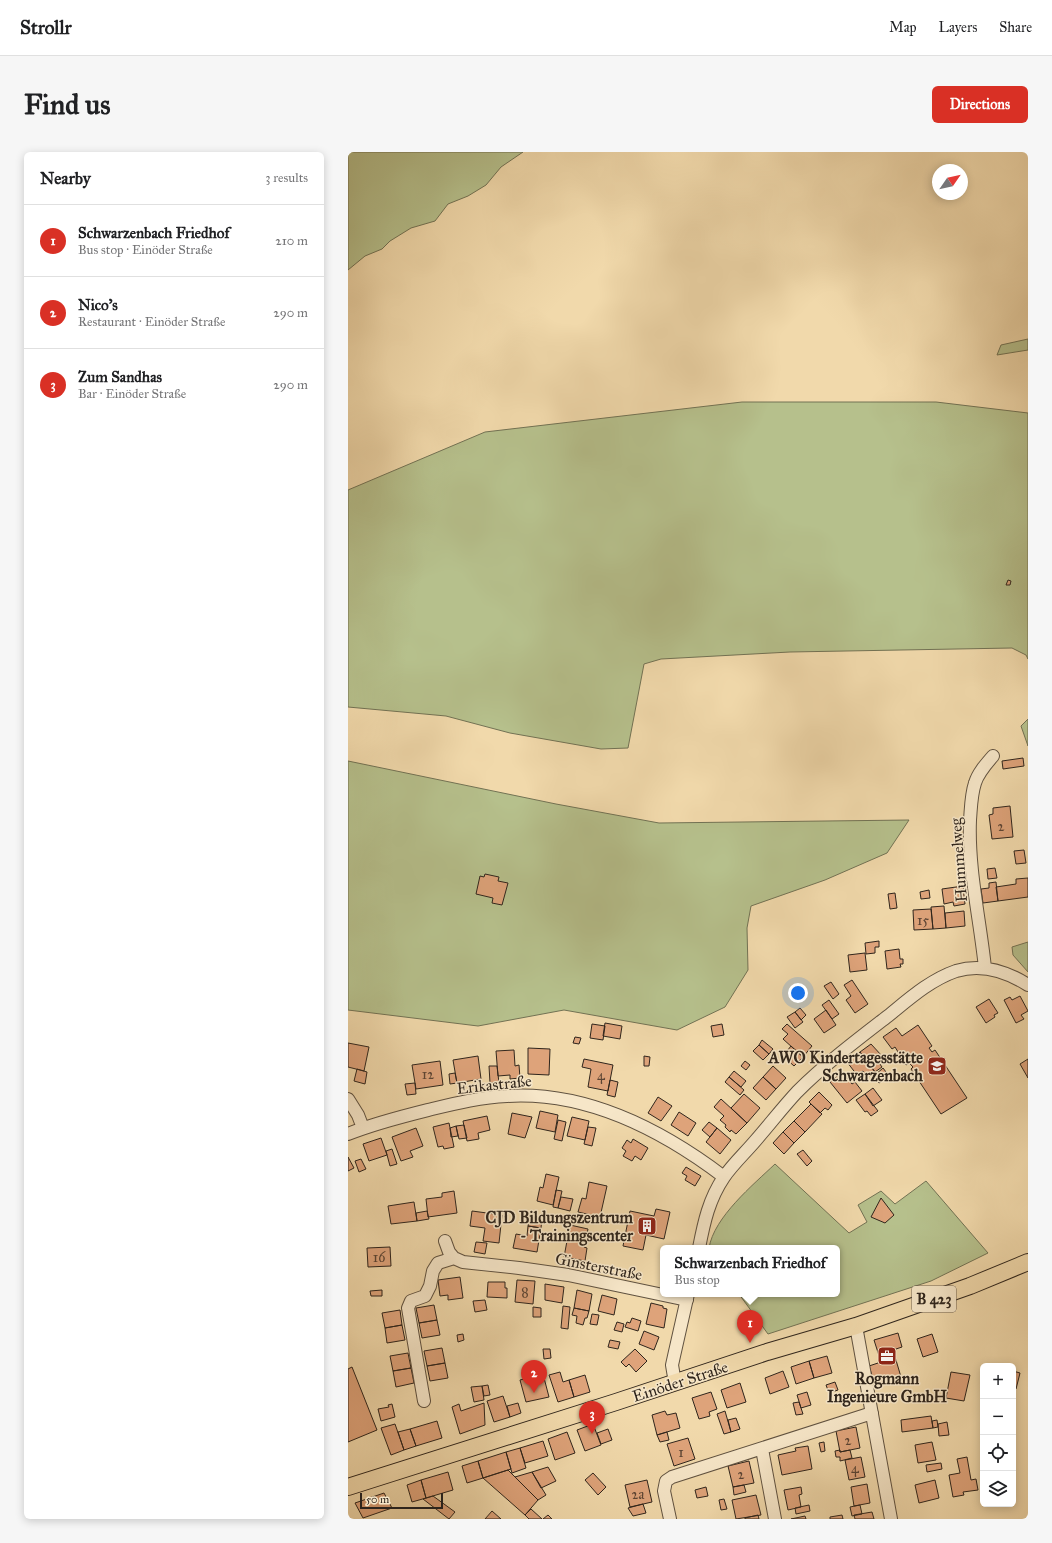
<!DOCTYPE html>
<meta charset="utf-8">
<style>
:root{--surface:#fff;--page:#f6f6f6;--text:#202124;--muted:#757577;--line:#e0e0e0;--accent:#d93025}
body{margin:0;font-family:"IM FELL Great Primer",serif;background:var(--page);color:var(--text)}
.controls{position:absolute;right:12px;bottom:12px;display:grid;overflow:hidden;border-radius:6px;box-shadow:0 2px 10px #0003}
.controls button{width:36px;height:36px;display:grid;place-items:center;padding:0;border:0;border-bottom:1px solid var(--line);background:var(--surface);color:var(--text);font:20px sans-serif}
.compass{position:absolute;left:584px;top:12px;width:36px;height:36px;border-radius:50%;background:var(--surface);box-shadow:0 2px 10px #0003;rotate:56deg}
.scale{position:absolute;left:12px;bottom:10px;width:83px;box-sizing:border-box;padding-left:4px;border:2px solid #2f251c;border-top:0;font-size:11px;line-height:14px;white-space:nowrap;color:#2f251c;-webkit-text-stroke:3px #f6e6c8;paint-order:stroke}
.you{position:absolute;left:450px;top:841px;width:14px;height:14px;margin:-10px;border:3px solid #fff;border-radius:50%;background:#1a73e8;box-shadow:0 0 0 6px #1a73e833}
.badge{display:grid;place-items:center;width:26px;height:26px;border-radius:50%;background:var(--accent);color:#fff;font-size:13px;font-weight:700}
.pin{position:absolute;translate:-50% -33px;filter:drop-shadow(0 1px 2px #0008)}
.pin::after{content:'';position:absolute;top:21px;width:14px;height:12px;background:inherit;clip-path:polygon(0 0,100% 0,50% 100%)}
.popup{position:absolute;left:312px;top:1093px;width:180px;height:52px;box-sizing:border-box;display:grid;place-content:center;border-radius:6px;background:var(--surface);filter:drop-shadow(0 1px 3px #0005);font-size:13px;white-space:nowrap;color:var(--muted)}
.popup b{font-size:15px;color:var(--text)}
.popup::after{content:'';position:absolute;left:50%;top:100%;margin-left:-8px;border:8px solid transparent;border-top-color:var(--surface)}
.list{margin:0;padding:0;list-style:none}
h2{display:flex;justify-content:space-between;align-items:center;height:52px;margin:0;padding:0 16px;font-size:17px}
h2 small{font-size:13px;font-weight:400;color:var(--muted)}
.list li{display:grid;grid-template-columns:26px 1fr auto;gap:12px;align-items:center;box-sizing:border-box;height:72px;padding:0 16px;border-top:1px solid var(--line)}
.list b{display:block;font-size:15px;white-space:nowrap}
.list p{margin:0;font-size:13px;white-space:nowrap;color:var(--muted)}
.list em{font-size:13px;font-style:normal;color:var(--muted)}
.icon{flex:none;width:22px;height:22px;fill:none;stroke:currentColor;stroke-width:2;stroke-linecap:round;stroke-linejoin:round}
.map{position:relative;flex:none;width:680px;height:1367px;overflow:hidden;border-radius:6px}
header{display:flex;align-items:center;gap:24px;box-sizing:border-box;height:56px;padding:0 20px;background:var(--surface);border-bottom:1px solid var(--line)}
header strong{font-size:19px}
nav{display:flex;gap:22px;margin-inline-start:auto;font-size:14px}
.intro{display:flex;align-items:center;justify-content:space-between;box-sizing:border-box;height:96px;padding:0 24px}
h1{margin:0;font-size:28px}
.button{padding:10px 18px;border-radius:6px;background:var(--accent);color:#fff;font-size:14px;font-weight:700}
main{display:flex;gap:24px;padding:0 24px}
aside{flex:1;background:var(--surface);border-radius:6px;box-shadow:0 2px 10px #0003}
.map>svg:first-child{display:block}
.green{fill:#b6c08c;stroke:#727254}
.building{fill:#dea37a;stroke:#2f251c}
.lines{fill:none;stroke-linecap:round;stroke-linejoin:round}
.minor-casing{stroke:#605240;stroke-width:14}
.major-casing{stroke:#2f251c;stroke-width:18}
.minor{stroke:#f6e6c8;stroke-width:12}
.major{stroke:#f1d9ab;stroke-width:16}
.labels{text-anchor:middle;stroke-width:3;stroke-linejoin:round;paint-order:stroke}
.number-label{font-size:14px;fill:#5b4434}
.shield{fill:#f6e6c8;stroke:#6b5f50;stroke-width:1}
.shield-label{font-size:15px;font-weight:bold;fill:#2f251c}
.street-label{font-size:16px;fill:#2f251c;stroke:#f6e6c8}
.poi-label{font-size:16px;font-weight:bold;fill:#2f251c;stroke:#f6e6c8;text-anchor:end}
</style>
<header>
<strong>Strollr</strong>
<nav><a>Map</a><a>Layers</a><a>Share</a></nav>
</header>
<div class="intro"><h1>Find us</h1><a class="button">Directions</a></div>
<main>
<aside>
<h2>Nearby<small>3 results</small></h2>
<ul class="list">
<li><span class="badge">1</span><div><b>Schwarzenbach Friedhof</b><p>Bus stop · Einöder Straße</p></div><em>210 m</em></li>
<li><span class="badge">2</span><div><b>Nico's</b><p>Restaurant · Einöder Straße</p></div><em>290 m</em></li>
<li><span class="badge">3</span><div><b>Zum Sandhas</b><p>Bar · Einöder Straße</p></div><em>290 m</em></li>
</ul>
</aside>
<div class="map">
<svg width="680" height="1367" viewBox="0 0 680 1367">
<rect width="100%" height="100%" fill="#f1d9ab"/>
<filter id="stains"><feTurbulence type="fractalNoise" baseFrequency=".005" numOctaves="4"/><feColorMatrix values="0 0 0 0 .2 0 0 0 0 .09 0 0 0 0 .02 0 0 0 .5 -.17"/></filter>
<radialGradient id="worn" r=".72"><stop offset=".6" stop-color="#630" stop-opacity="0"/><stop offset="1" stop-color="#630" stop-opacity=".3"/></radialGradient>
<path class="green" d="M0 0H175L153 15 138 33 120 44 100 52 87 69 63 76 42 89 34 97 17 104 0 118Z
M680 187V198L649 203 653 193Z
M394 250H588L680 261V507L678 503 664 496 442 500 313 507 296 512 280 596 253 597 162 581 98 564 0 555V338L137 280Z
M680 567V594L673 574Z
M0 609 208 652 311 671 561 668 539 701 477 728 403 754 399 776 400 818 377 855 329 878 216 858 130 874 0 858Z
M680 790V820L665 803 664 795Z
M427 1012 501 1081 519 1070 510 1053 533 1039 547 1052 578 1029 640 1101 583 1129 420 1182 391 1142H489V1096H361C366 1065 405 1033 427 1012Z"/>
<path class="building" d="M660 428 663 429 662 433H658Z
M675 606 676 614 655 617 654 609Z
M662 654 665 685 644 687 641 663 645 662V656Z
M676 698 678 711 668 712 666 699Z
M647 716 649 726 640 727 639 717Z
M137 722 151 725 150 729 160 731 154 753 144 751 145 746 128 742 132 724 136 725Z
M680 726V745L650 749 648 735 668 732V727Z
M648 730 650 749 635 751 633 737 641 736V731Z
M615 734 617 752 606 754 605 750 596 752 594 737Z
M581 738 582 746 573 747 572 740Z
M547 741 549 756 542 757 540 742Z
M596 754 598 776 585 777 583 755Z
M583 757 585 777 566 778 565 758Z
M616 759 617 774 598 776 597 761Z
M531 789V795H527V801L518 802 517 791Z
M551 797 552 807H555V812H552L553 815 539 817 537 799Z
M517 801 519 818 502 820 500 803Z
M504 828 520 852 507 861 498 848 503 844 496 833Z
M483 830 491 842 485 847 476 834Z
M672 844 680 859 673 863 676 867 668 871 656 848 662 845 664 848Z
M641 847 650 861 646 863 647 865 638 871 628 855Z
M481 848 491 862 484 867 474 853Z
M452 856 458 863 453 868 447 860Z
M478 858 488 873 476 881 466 867Z
M447 860 455 870 447 876 439 865Z
M257 871 274 874 272 887 255 884Z
M244 872 257 874 255 888 242 886Z
M374 872 376 883 365 885 363 874Z
M439 872 464 894 455 905 435 887 440 882 434 877Z
M570 873 584 894 581 896 584 900 587 898 619 946 593 962 563 917 565 915 561 911 558 913 547 895 544 897 535 885 548 876 554 884Z
M227 885 233 886 231 892 225 891Z
M414 888 425 897 421 902 411 893Z
M0 891 21 895 16 919 0 915Z
M523 892 534 904 529 908 534 915 527 920 512 900Z
M411 893 421 902 415 908 405 899Z
M443 894 455 905 446 914 435 904Z
M180 896 202 897 201 923 180 922Z
M166 898 167 914 171 913 172 926 162 927V923L150 924 148 899Z
M512 900 527 920 520 925 515 919 509 923 499 910Z
M130 904 133 927 109 931 105 908Z
M296 904 302 905 301 914H296Z
M236 907 265 913 260 939 240 935 243 917 234 915Z
M680 907V926L672 912Z
M92 909 95 933 68 937 64 913Z
M397 909 402 913 398 918 393 914Z
M141 914H149L151 931H142Z
M425 914 438 926 428 937 415 925Z
M535 916 541 924 531 931 526 924Z
M9 917 19 920 17 932 6 929Z
M386 919 398 929 393 935 381 925Z
M494 920 504 932 507 930 514 939 499 951 482 930Z
M107 921 109 931 102 932 101 922Z
M381 925 396 938 392 943 377 930Z
M415 925 428 937 418 948 405 936Z
M262 928 270 930 267 945 259 943Z
M67 931 68 942 59 943 57 932Z
M525 936 534 948 525 954 517 942Z
M471 940 484 953 480 958 477 956 472 961 461 950Z
M396 942 412 956 399 971 383 956Z
M517 942 530 959 523 964 519 959 517 960 508 948Z
M310 945 324 954 313 969 300 961Z
M373 947 399 971 388 982 383 978 382 980 377 975 378 973 372 968 376 964 366 955Z
M463 952 474 962 457 980 446 969Z
M192 959 210 963 207 980 188 976Z
M331 960 348 971 340 984 323 973Z
M164 961 184 965 177 986 160 982Z
M139 964 142 978 130 981 131 987 119 989 115 969Z
M224 965 241 969 237 988 219 984Z
M210 968 218 970 214 989 206 987Z
M446 969 457 980 446 991 435 980Z
M361 970 369 976 362 985 354 978Z
M101 971 106 995 96 997 95 994 90 995 85 975Z
M116 973 119 986 111 987 108 974Z
M108 974 110 984 103 985 102 976Z
M240 975 248 976 244 994 236 992Z
M68 976 75 994 62 999 65 1005 53 1009 44 985Z
M369 976 383 988 372 1002 358 990Z
M435 980 446 991 436 1002 425 991Z
M33 986 39 1003 21 1009 15 992Z
M285 987 300 996 293 1008 287 1004 284 1009 275 1004 278 999 274 996 279 988 283 991Z
M44 997 49 1012 42 1014 38 999Z
M455 998 464 1009 459 1014 449 1002Z
M0 1005 6 1016 0 1019Z
M13 1007 18 1017 11 1020 7 1009Z
M338 1015 353 1024 347 1034 337 1028 339 1024 334 1021Z
M198 1022 211 1025 205 1053 189 1049 192 1035 195 1036Z
M241 1030 259 1034 252 1065 230 1060 234 1046 238 1047Z
M208 1038 214 1039 210 1056 205 1055Z
M106 1039 109 1061 80 1065 78 1047 94 1045V1041Z
M213 1045 225 1047 222 1059 210 1056Z
M533 1046 546 1063 537 1071 523 1065Z
M66 1050 69 1069 43 1072 40 1054Z
M308 1057 322 1060 316 1087 298 1083 295 1098 275 1094 282 1059 306 1064Z
M79 1059 81 1067 69 1069 68 1061Z
M124 1059 154 1063 151 1091 135 1089 137 1076 122 1074Z
M182 1064 194 1066 193 1076 180 1074Z
M222 1073 240 1077 236 1095 239 1096 237 1109 216 1105Z
M180 1074 193 1076 189 1100 165 1096 168 1082 179 1084Z
M128 1090 139 1091 137 1102 126 1100Z
M42 1095 43 1114 20 1115 19 1096Z
M112 1125 115 1146 100 1148V1143L92 1144 90 1128Z
M169 1128 187 1129 185 1152 167 1150Z
M140 1130H157V1136H159V1146L139 1145Z
M197 1132 216 1135 214 1151 197 1148Z
M34 1138V1144H23L22 1139Z
M229 1138 244 1142 241 1159 226 1156Z
M254 1143 269 1147 266 1163 250 1159Z
M137 1148 139 1158 127 1160 125 1149Z
M303 1151 315 1154V1156L319 1157 316 1176 298 1172Z
M86 1153 89 1168 71 1171 68 1156Z
M215 1154 222 1155 220 1177 213 1176Z
M185 1155 193 1156V1165H185Z
M226 1156 241 1159 239 1166H237L235 1173 228 1171 229 1164 224 1163Z
M52 1158 54 1173 37 1176 34 1161Z
M244 1162 251 1163 249 1173 242 1172Z
M284 1166 293 1169 290 1179 277 1175 279 1170 282 1171Z
M89 1168 92 1183 74 1186 71 1171Z
M269 1170 276 1172 274 1180 266 1178Z
M54 1173 57 1188 39 1191 37 1176Z
M296 1179 311 1185 306 1198 291 1192Z
M550 1181 554 1195 545 1198 553 1225 527 1233 521 1214 533 1210 526 1188Z
M115 1182 116 1188 110 1190 109 1183Z
M584 1182 590 1200 575 1205 569 1187Z
M262 1188 272 1190 270 1197 260 1195Z
M94 1196 97 1211 79 1214 76 1199Z
M195 1197H202L203 1206 196 1207Z
M287 1197 299 1209 288 1220 281 1212 278 1215 273 1210Z
M60 1201 63 1216 45 1219 42 1204Z
M479 1204 484 1221 466 1226 461 1209Z
M461 1209 466 1226 448 1232 443 1215Z
M97 1211 100 1226 82 1229 79 1214Z
M4 1215 29 1278 0 1290V1217Z
M63 1216 66 1231 48 1235 45 1219Z
M435 1219 441 1235 422 1242 417 1226Z
M665 1219 672 1221 668 1237H665Z
M212 1220 215 1230 221 1228 226 1245 210 1250 201 1223Z
M603 1220 622 1223 616 1249 598 1246Z
M195 1222 201 1245 178 1250 172 1228Z
M237 1223 242 1240 226 1245 221 1228Z
M487 1230 490 1238 481 1241 478 1233Z
M392 1231 398 1250 379 1256 373 1238Z
M140 1233 142 1243 136 1244 134 1234Z
M134 1234 136 1248 126 1250 123 1235Z
M363 1240 369 1257 361 1260 362 1264 351 1267 344 1246Z
M459 1240 463 1253 453 1256 449 1243Z
M155 1244 162 1265 146 1270 139 1249Z
M451 1250 455 1262 448 1263 445 1251Z
M136 1251 137 1273 112 1282 104 1255 111 1252 113 1259Z
M170 1251 173 1261 162 1265 159 1254Z
M44 1252 47 1265 33 1269 30 1257 41 1255 40 1253Z
M317 1259 319 1263 328 1261 332 1276 309 1283 304 1263Z
M377 1259 383 1280 376 1282 369 1262Z
M583 1264 585 1276 554 1280 553 1268Z
M388 1266 392 1277 383 1280 380 1268Z
M589 1268 590 1275 585 1276 584 1269Z
M89 1269 94 1286 68 1294 62 1277Z
M599 1270 601 1283 591 1284 590 1272Z
M47 1272 56 1298 43 1303 33 1276Z
M245 1272 253 1293 237 1299 229 1278Z
M508 1275 512 1296 492 1300 488 1279Z
M62 1277 68 1294 56 1298 50 1280Z
M260 1277 264 1288 253 1292 249 1281Z
M219 1280 227 1301 207 1308 200 1287Z
M319 1280 321 1288 312 1290 309 1283Z
M340 1286 347 1307 326 1314 319 1292Z
M195 1289 200 1304 177 1311 172 1296Z
M476 1290 477 1299 473 1300 471 1291Z
M584 1290 588 1308 570 1311 567 1293Z
M460 1294 464 1317 434 1323 430 1303 448 1299 447 1296Z
M172 1296 178 1316 164 1321 158 1300Z
M492 1298V1300L502 1298 504 1306 492 1309V1305H488L487 1299Z
M158 1300 163 1317 135 1326 130 1309Z
M513 1305 517 1325 501 1328 497 1308Z
M619 1305 623 1328 628 1327 630 1338 615 1340 616 1343 605 1345 601 1323 612 1321 609 1307Z
M130 1309 135 1326 119 1331 114 1314Z
M401 1309 406 1331 385 1335 380 1314Z
M593 1311 594 1317 579 1320 578 1313Z
M200 1315 208 1329 193 1336 184 1320Z
M160 1318 190 1348 177 1363 135 1326Z
M100 1320 105 1338 78 1346 73 1328Z
M184 1320 198 1343 190 1348 167 1325Z
M245 1321 258 1335 250 1343 237 1328Z
M73 1328 78 1346 64 1350 59 1333Z
M299 1328 304 1350 282 1355 277 1333Z
M587 1328 591 1346 571 1351 567 1333Z
M519 1332 522 1351 506 1354 503 1335Z
M396 1333 398 1340 386 1343 385 1335Z
M358 1335 360 1344 349 1346 347 1338Z
M453 1335 454 1342 451 1343 453 1355 440 1358 436 1338Z
M36 1341 44 1356 15 1366 7 1351Z
M408 1343 413 1363 388 1367 384 1348Z
M85 1344 107 1360 101 1367 75 1347Z
M376 1347 379 1357 373 1358 371 1348Z
M295 1352 298 1361 285 1364 280 1356Z
M461 1353 462 1359 448 1362 447 1356Z
M512 1353 514 1362 504 1364 502 1355Z
M183 1357 194 1367H181L177 1363Z
M144 1359 153 1367H137Z
M524 1360 526 1367H507L506 1363Z
M200 1363 204 1367H195Z
M410 1363 411 1367H397V1366Z
M494 1363 495 1367H482V1365Z
M457 1364 458 1367H443Z"/>
<g class="lines">
<defs>
<path id="minor" d="M637 816C632 767 620 718 622 668 623 656 623 643 627 631 630 621 638 612 645 604
M0 947 10 963 15 976
M0 982C27 971 56 964 84 957 109 951 134 945 159 944 239 939 314 978 376 1025
M97 1089 101 1100 106 1106 115 1110 171 1116 220 1123 339 1148
M351 1096C356 1070 361 1047 376 1025 385 1012 397 1001 408 988 422 972 435 955 449 940 477 912 509 888 540 864 561 847 582 828 608 819 634 811 658 819 680 833
M508 1174 543 1367
M327 1231 324 1213 326 1204 340 1142
M76 1249 60 1156 63 1149 77 1144 82 1134 85 1119 90 1111 106 1106
M414 1297 427 1367
M322 1367 316 1339 318 1329 324 1325 524 1261"/>
<path id="major" d="M0 1335 268 1250 419 1200 508 1174 622 1134 680 1110"/>
</defs>
<use href="#minor" class="minor-casing"/>
<use href="#major" class="major-casing"/>
<use href="#minor" class="minor"/>
<use href="#major" class="major"/>
</g>
<defs>
<symbol id="school-square" viewBox="-11 -11 22 22"><rect x="-9" y="-9" width="18" height="18" rx="4" fill="#8f2418" stroke="#f6e6c8"/><path d="M0-5L7-2L0 1L-7-2ZM-4 1L0 2.5L4 1V4Q0 6-4 4Z" fill="#fff"/></symbol>
<symbol id="building-square" viewBox="-11 -11 22 22"><rect x="-9" y="-9" width="18" height="18" rx="4" fill="#8f2418" stroke="#f6e6c8"/><path d="M-4-6H4V6H1V3H-1V6H-4ZM-2.5-4.3h1.7v1.8h-1.7ZM.8-4.3h1.7v1.8H.8ZM-2.5-1h1.7V.8h-1.7ZM.8-1h1.7V.8H.8Z" fill="#fff"/></symbol>
<symbol id="office-square" viewBox="-11 -11 22 22"><rect x="-9" y="-9" width="18" height="18" rx="4" fill="#8f2418" stroke="#f6e6c8"/><path d="M-6-3h4V-5.5h4V-3h4V5H-6ZM-1-4.5V-3h2v-1.5ZM-6 0V1H6V0Z" fill="#fff"/></symbol>
</defs>
<g fill-rule="evenodd">
<use href="#school-square" x="578" y="903" width="22" height="22"/>
<use href="#building-square" x="288" y="1063" width="22" height="22"/>
<use href="#office-square" x="528" y="1193" width="22" height="22"/>
</g>
<g class="labels">
<g class="number-label">
<text x="653" y="679">2</text>
<text x="575" y="773">15</text>
<text x="80" y="927">12</text>
<text x="253" y="928">4</text>
<text x="31" y="1110">16</text>
<text x="177" y="1145">8</text>
<text x="500" y="1293">2</text>
<text x="333" y="1305">1</text>
<text x="507" y="1321">4</text>
<text x="393" y="1327">2</text>
<text x="290" y="1347">2a</text>
</g>
<rect class="shield" x="564" y="1134" width="44" height="26" rx="3"/>
<g class="shield-label">
<text x="586" y="1152">B 423</text>
</g>
<g class="street-label">
<text transform="translate(610 708) rotate(-94)" y="6">Hummelweg</text>
<text transform="translate(146 932) rotate(-6)" y="6">Erikastraße</text>
<text transform="translate(251 1114) rotate(11)" y="6">Ginsterstraße</text>
<text transform="translate(332 1229) rotate(-18)" y="6">Einöder Straße</text>
</g>
<g class="poi-label">
<text x="575" y="911">AWO Kindertagesstätte<tspan x="575" dy="18">Schwarzenbach</tspan></text>
<text x="285" y="1071">CJD Bildungszentrum<tspan x="285" dy="18">- Trainingscenter</tspan></text>
<text x="539" y="1232" text-anchor="middle">Rogmann<tspan x="539" dy="18">Ingenieure GmbH</tspan></text>
</g>
</g>
<rect width="100%" height="100%" filter="url(#stains)"/>
<rect width="100%" height="100%" fill="url(#worn)"/>
</svg>
<div class="controls">
<button>+</button>
<button>−</button>
<button><svg class="icon" aria-label="locate" viewBox="0 0 24 24"><circle cx="12" cy="12" r="6"/><path d="M12 2v4M12 18v4M2 12h4M18 12h4"/></svg></button>
<button><svg class="icon" aria-label="layers" viewBox="0 0 24 24"><path d="M12 4l9 5-9 5-9-5zM3 14l9 5 9-5"/></svg></button>
</div>
<svg class="compass" viewBox="-18 -18 36 36"><path d="M0-13l5 13h-10z" fill="#e53935"/><path d="M0 13l5-13h-10z" fill="#757577"/></svg>
<div class="scale">50 m</div>
<div class="you"></div>
<div class="pin badge" style="left:402px;top:1191px">1</div>
<div class="popup"><b>Schwarzenbach Friedhof</b>Bus stop</div>
<div class="pin badge" style="left:186px;top:1241px">2</div>
<div class="pin badge" style="left:244px;top:1282px">3</div>
</div>
</main>
